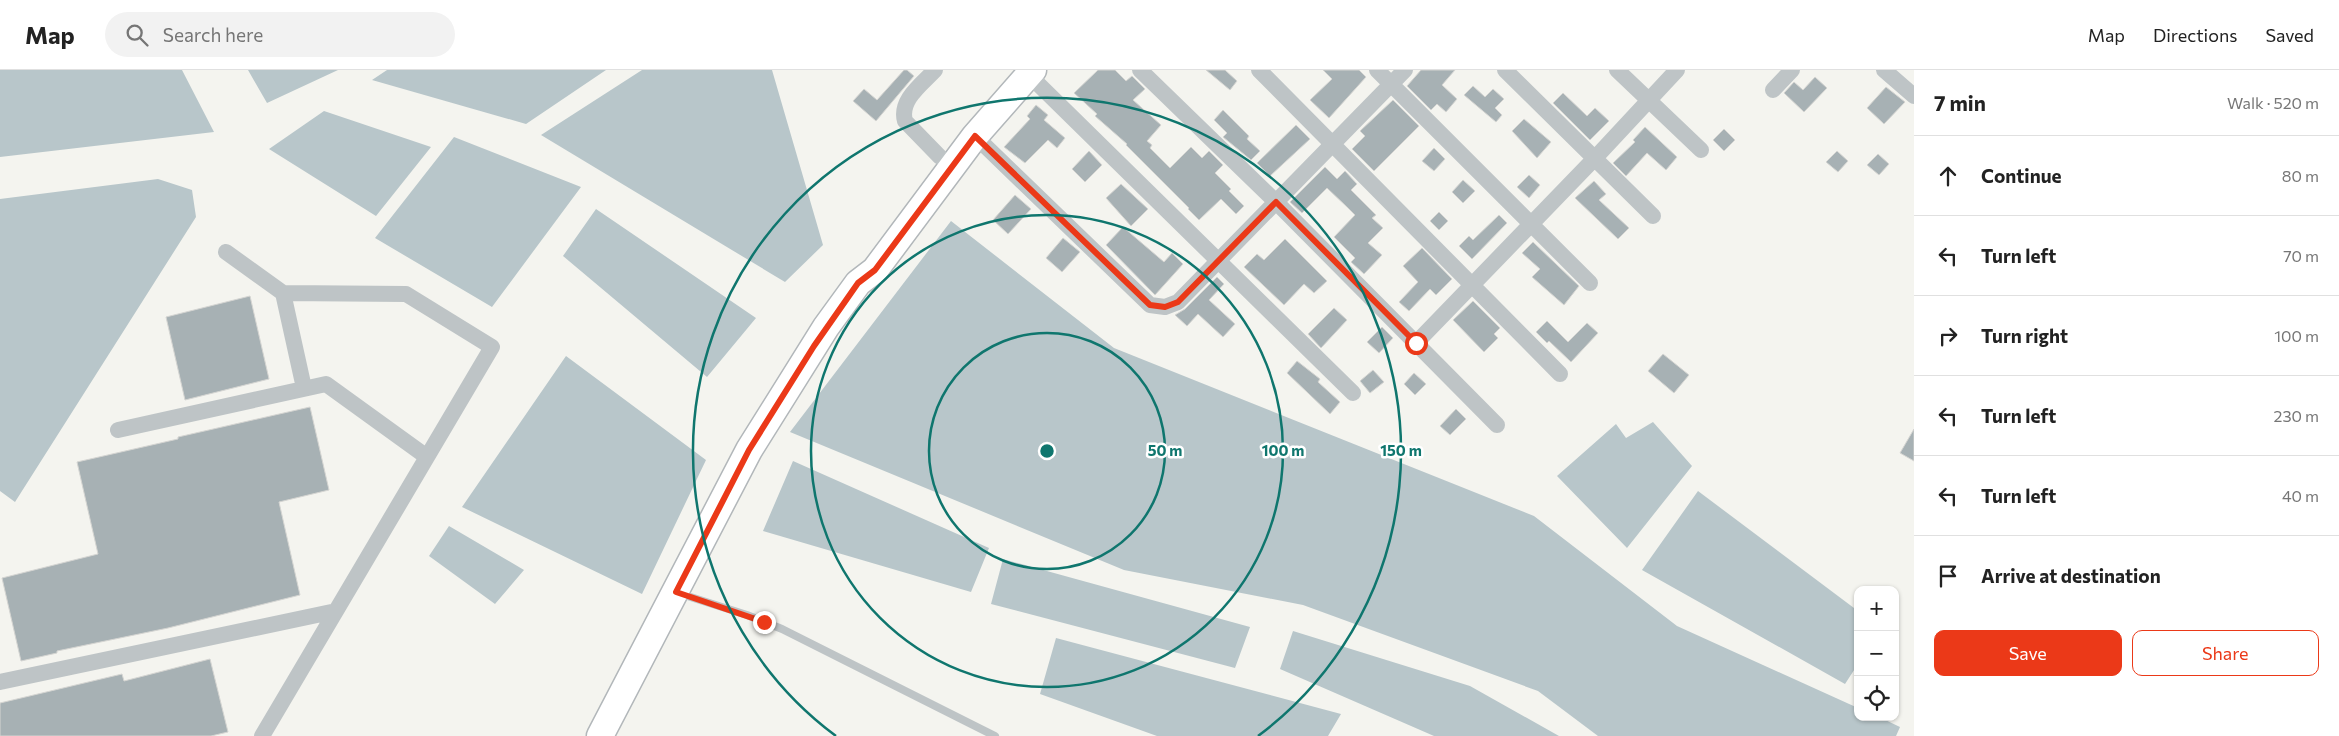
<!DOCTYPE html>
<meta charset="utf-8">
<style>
:root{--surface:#fff;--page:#f2f2f2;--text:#222;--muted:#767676;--line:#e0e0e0;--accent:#eb3918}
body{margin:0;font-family:Commissioner,sans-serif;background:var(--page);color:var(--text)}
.controls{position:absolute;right:15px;bottom:15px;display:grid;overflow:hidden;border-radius:10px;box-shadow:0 1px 4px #0004}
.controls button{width:45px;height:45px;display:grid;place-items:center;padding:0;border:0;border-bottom:1px solid var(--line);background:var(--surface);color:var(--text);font:25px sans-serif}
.stop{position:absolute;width:15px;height:15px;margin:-11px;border:4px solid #eb3918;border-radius:50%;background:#fff}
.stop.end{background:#eb3918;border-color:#fff;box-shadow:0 1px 5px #0008}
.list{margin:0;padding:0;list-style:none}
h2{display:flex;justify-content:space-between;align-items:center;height:65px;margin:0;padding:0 20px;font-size:21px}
h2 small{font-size:16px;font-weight:400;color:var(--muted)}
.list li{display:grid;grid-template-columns:32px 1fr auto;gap:15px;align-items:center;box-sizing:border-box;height:80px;padding:0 20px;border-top:1px solid var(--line)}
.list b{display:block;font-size:19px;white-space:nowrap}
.list em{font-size:16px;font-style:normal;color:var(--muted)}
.actions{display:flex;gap:10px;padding:15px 20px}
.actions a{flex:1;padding:11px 0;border:1px solid var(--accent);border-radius:10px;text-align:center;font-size:18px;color:var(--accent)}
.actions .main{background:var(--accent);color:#fff}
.icon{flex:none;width:28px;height:28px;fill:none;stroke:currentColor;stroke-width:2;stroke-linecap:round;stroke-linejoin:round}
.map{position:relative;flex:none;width:1914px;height:666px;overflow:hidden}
header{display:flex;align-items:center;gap:30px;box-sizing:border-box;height:70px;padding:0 25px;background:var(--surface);border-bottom:1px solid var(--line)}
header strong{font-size:24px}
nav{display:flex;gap:28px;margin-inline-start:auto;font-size:18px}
.search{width:350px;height:45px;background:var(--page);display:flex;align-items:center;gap:12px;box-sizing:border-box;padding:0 18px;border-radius:28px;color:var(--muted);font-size:19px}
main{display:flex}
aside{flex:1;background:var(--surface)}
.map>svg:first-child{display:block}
.water{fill:#b8c6ca}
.building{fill:#a7b1b4;stroke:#d5d5d2}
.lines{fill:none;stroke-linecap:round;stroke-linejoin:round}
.primary-casing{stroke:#b2b7ba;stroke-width:29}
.service{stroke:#bec4c6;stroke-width:8}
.minor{stroke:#bec4c6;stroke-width:16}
.primary{stroke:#fff;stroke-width:26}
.route{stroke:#eb3918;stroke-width:6}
.ring{fill:none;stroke:#0f766e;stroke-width:2.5}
.centre{fill:#0f766e;stroke:#fff;stroke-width:2.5}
.ring-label{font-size:15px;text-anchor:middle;font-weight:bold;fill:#0f766e;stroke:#fff;stroke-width:5;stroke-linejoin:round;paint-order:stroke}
</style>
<header>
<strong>Map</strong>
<div class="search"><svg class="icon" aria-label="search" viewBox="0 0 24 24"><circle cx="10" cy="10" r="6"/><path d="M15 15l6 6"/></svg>Search here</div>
<nav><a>Map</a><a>Directions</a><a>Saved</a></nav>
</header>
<main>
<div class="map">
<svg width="1914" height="666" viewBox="0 0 1914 666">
<rect width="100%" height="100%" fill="#f4f4ef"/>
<path class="water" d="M0 0H182L214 62 0 87Z
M248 0H338L267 33Z
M387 0H606L526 54 372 10Z
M642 0H772L823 175 785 212 541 65Z
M324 41 431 77 376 146 269 79Z
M454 67 581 117 492 237 375 168Z
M158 109 192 120 196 147 15 432 0 421V129Z
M596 139 756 248 707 307 563 186Z
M951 151 1114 278 1534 446 1677 556 1858 638V647H1879L1900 657 1896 666H1598L1538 621 1303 535 1124 500 790 362Z
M566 286 706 390 642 524 462 437Z
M1653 352 1692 396 1627 478 1557 406 1616 354 1626 368Z
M793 391 989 478 971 522 763 461Z
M1698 421 1858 541V594L1845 614 1642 500Z
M449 456 524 500 495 534 429 486Z
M1003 489 1250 557 1235 598 991 534Z
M1293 561 1470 616 1559 666H1434L1280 599Z
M1056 568 1341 644 1328 666H1157L1040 624Z"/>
<path class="building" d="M904 0H907L914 6 876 51 853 31 864 19 877 30Z
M1098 0H1115L1126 11 1132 6 1145 19 1133 30 1161 55 1147 71 1152 75 1150 78 1170 98 1191 77 1202 88 1209 81 1223 95 1215 103 1231 119 1229 121 1244 136 1236 144 1221 129 1199 150 1188 139 1189 138 1126 75 1127 74 1095 46 1097 44 1074 23Z
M1206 0H1225L1237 11 1230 20Z
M1323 0H1359L1366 7 1329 48 1310 30 1332 9Z
M1421 0H1455L1442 15 1457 29 1446 42 1437 34 1431 40 1407 16Z
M1815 7 1827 18 1804 42 1784 23 1794 12 1803 20Z
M1473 16 1485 27 1493 19 1504 29 1495 38 1502 45 1496 52 1464 25Z
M1886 17 1905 32 1884 54 1867 38Z
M1563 23 1587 46 1595 38 1609 51 1590 70 1553 33Z
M1393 30 1419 56 1374 101 1352 79 1365 66 1360 61Z
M1036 35 1048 45 1044 50 1065 68 1057 78 1048 70 1025 93 1004 77 1030 49 1027 46Z
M1223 40 1249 66 1247 69 1260 81 1251 90 1223 67 1227 63 1214 50Z
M1524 49 1551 72 1537 88 1512 61Z
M1296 55 1310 69 1270 106 1257 93Z
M1645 57 1677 87 1666 100 1647 83 1626 106 1613 93 1635 72 1633 70Z
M1724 59 1735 70 1724 81 1713 70Z
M1434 78 1445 89 1434 101 1422 91Z
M1089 81 1102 95 1085 112 1072 99Z
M1837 81 1848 91 1838 102 1826 92Z
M1878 84 1889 94 1879 105 1867 95Z
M1325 97 1337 109 1345 101 1357 114 1351 120 1376 145 1372 148 1383 158 1368 173 1382 185 1364 204 1351 192 1355 188 1334 167 1355 145 1347 137 1327 118 1302 143 1290 132Z
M1529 105 1540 115 1529 128 1517 117Z
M1463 110 1475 121 1463 133 1452 122Z
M1594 111 1606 124 1599 130 1629 158 1618 169 1575 128Z
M1121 114 1148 139 1131 156 1106 128Z
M1015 125 1031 139 1008 164 993 150Z
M1439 142 1448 151 1439 160 1430 151Z
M1499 145 1507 153 1472 189 1459 176 1469 166 1473 170Z
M1123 157 1164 192 1172 183 1183 194 1155 225 1106 175Z
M1063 168 1080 182 1062 202 1046 188Z
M1285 169 1327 211 1314 223 1304 214 1284 235 1244 197 1257 184 1264 190Z
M1533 172 1579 216 1564 235 1532 207 1540 199 1522 183Z
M1422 178 1452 209 1436 225 1430 219 1409 241 1399 232 1418 212 1403 196Z
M1217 207 1224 214 1209 230 1235 254 1223 267 1198 244 1187 256 1175 245 1185 239Z
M250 226 269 309 185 330 166 247Z
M1473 231 1500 258 1494 264 1498 268 1484 282 1453 250Z
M1334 238 1347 250 1321 278 1308 264Z
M1547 251 1568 272 1587 253 1598 263 1571 292 1549 271 1547 273 1536 262Z
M1382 257 1393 268 1379 283 1367 272Z
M1663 284 1689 305 1674 323 1648 301Z
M1297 291 1320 309 1318 312 1340 332 1330 344 1287 303Z
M1373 300 1384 312 1370 323 1360 311Z
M1414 303 1426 314 1415 325 1404 314Z
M310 337 329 420 279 432 300 525 168 558 57 581V583L21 591 2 508 98 484 77 392 178 369V367Z
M1456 339 1466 349 1450 365 1440 356Z
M1914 359V391L1900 383Z
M210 589 228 662 211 666H0V633L122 604 124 611Z"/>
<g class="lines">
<defs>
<path id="primary" d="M600 666 749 380 826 257 858 213 875 200 975 66 1033 0"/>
</defs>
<use href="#primary" class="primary-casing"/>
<path class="service" d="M678 523 747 545 782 559 995 666"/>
<path class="minor" d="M935 0C922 14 899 30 905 51L940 87
M1140 0 1276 132 1497 355
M1259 0 1560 304
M1377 0 1590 213
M1505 0 1653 146
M1617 0 1701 80
M1884 0 1914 26
M1028 4 1353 323
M1773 20 1792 0
M975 66 1150 235 1165 237 1178 232 1405 0
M226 182 283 223 304 318
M283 223 406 224 492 277 427 387
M1416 273 1596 87 1677 0
M118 360 326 314 427 387 262 666
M0 612 336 541"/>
<use href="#primary" class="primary"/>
</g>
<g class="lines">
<path class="route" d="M764 552 676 522 749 380 814 276 858 213 875 200 975 66 1150 235 1165 237 1178 232 1276 132 1416 273"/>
</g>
<g class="ring">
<circle cx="1047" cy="381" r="118"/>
<circle cx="1047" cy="381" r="236"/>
<path d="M836 666A354 354 0 1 1 1258 666"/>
</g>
<circle cx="1047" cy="381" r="8" class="centre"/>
<g class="ring-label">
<text x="1165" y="386">50 m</text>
<text x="1283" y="386">100 m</text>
<text x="1401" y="386">150 m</text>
</g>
</svg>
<div class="controls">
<button>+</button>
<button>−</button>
<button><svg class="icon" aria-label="locate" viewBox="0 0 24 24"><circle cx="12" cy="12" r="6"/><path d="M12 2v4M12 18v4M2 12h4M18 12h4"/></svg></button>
</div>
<div class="stop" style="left:1416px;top:273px"></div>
<div class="stop end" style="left:764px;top:552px"></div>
</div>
<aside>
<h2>7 min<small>Walk · 520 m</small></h2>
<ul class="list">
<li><svg class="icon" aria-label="ahead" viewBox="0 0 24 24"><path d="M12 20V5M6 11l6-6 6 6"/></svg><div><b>Continue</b></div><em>80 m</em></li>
<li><svg class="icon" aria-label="left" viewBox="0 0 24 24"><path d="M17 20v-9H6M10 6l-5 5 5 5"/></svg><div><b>Turn left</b></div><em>70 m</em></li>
<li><svg class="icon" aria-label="right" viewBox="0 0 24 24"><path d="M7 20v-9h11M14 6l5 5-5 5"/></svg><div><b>Turn right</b></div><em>100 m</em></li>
<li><svg class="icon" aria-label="left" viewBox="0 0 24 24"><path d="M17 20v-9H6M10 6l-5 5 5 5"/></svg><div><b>Turn left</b></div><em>230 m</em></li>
<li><svg class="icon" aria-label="left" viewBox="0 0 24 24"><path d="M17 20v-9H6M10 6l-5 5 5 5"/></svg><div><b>Turn left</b></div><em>40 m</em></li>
<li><svg class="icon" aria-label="arrive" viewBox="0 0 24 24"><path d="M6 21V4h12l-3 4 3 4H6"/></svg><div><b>Arrive at destination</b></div></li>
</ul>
<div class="actions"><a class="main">Save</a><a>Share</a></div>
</aside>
</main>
